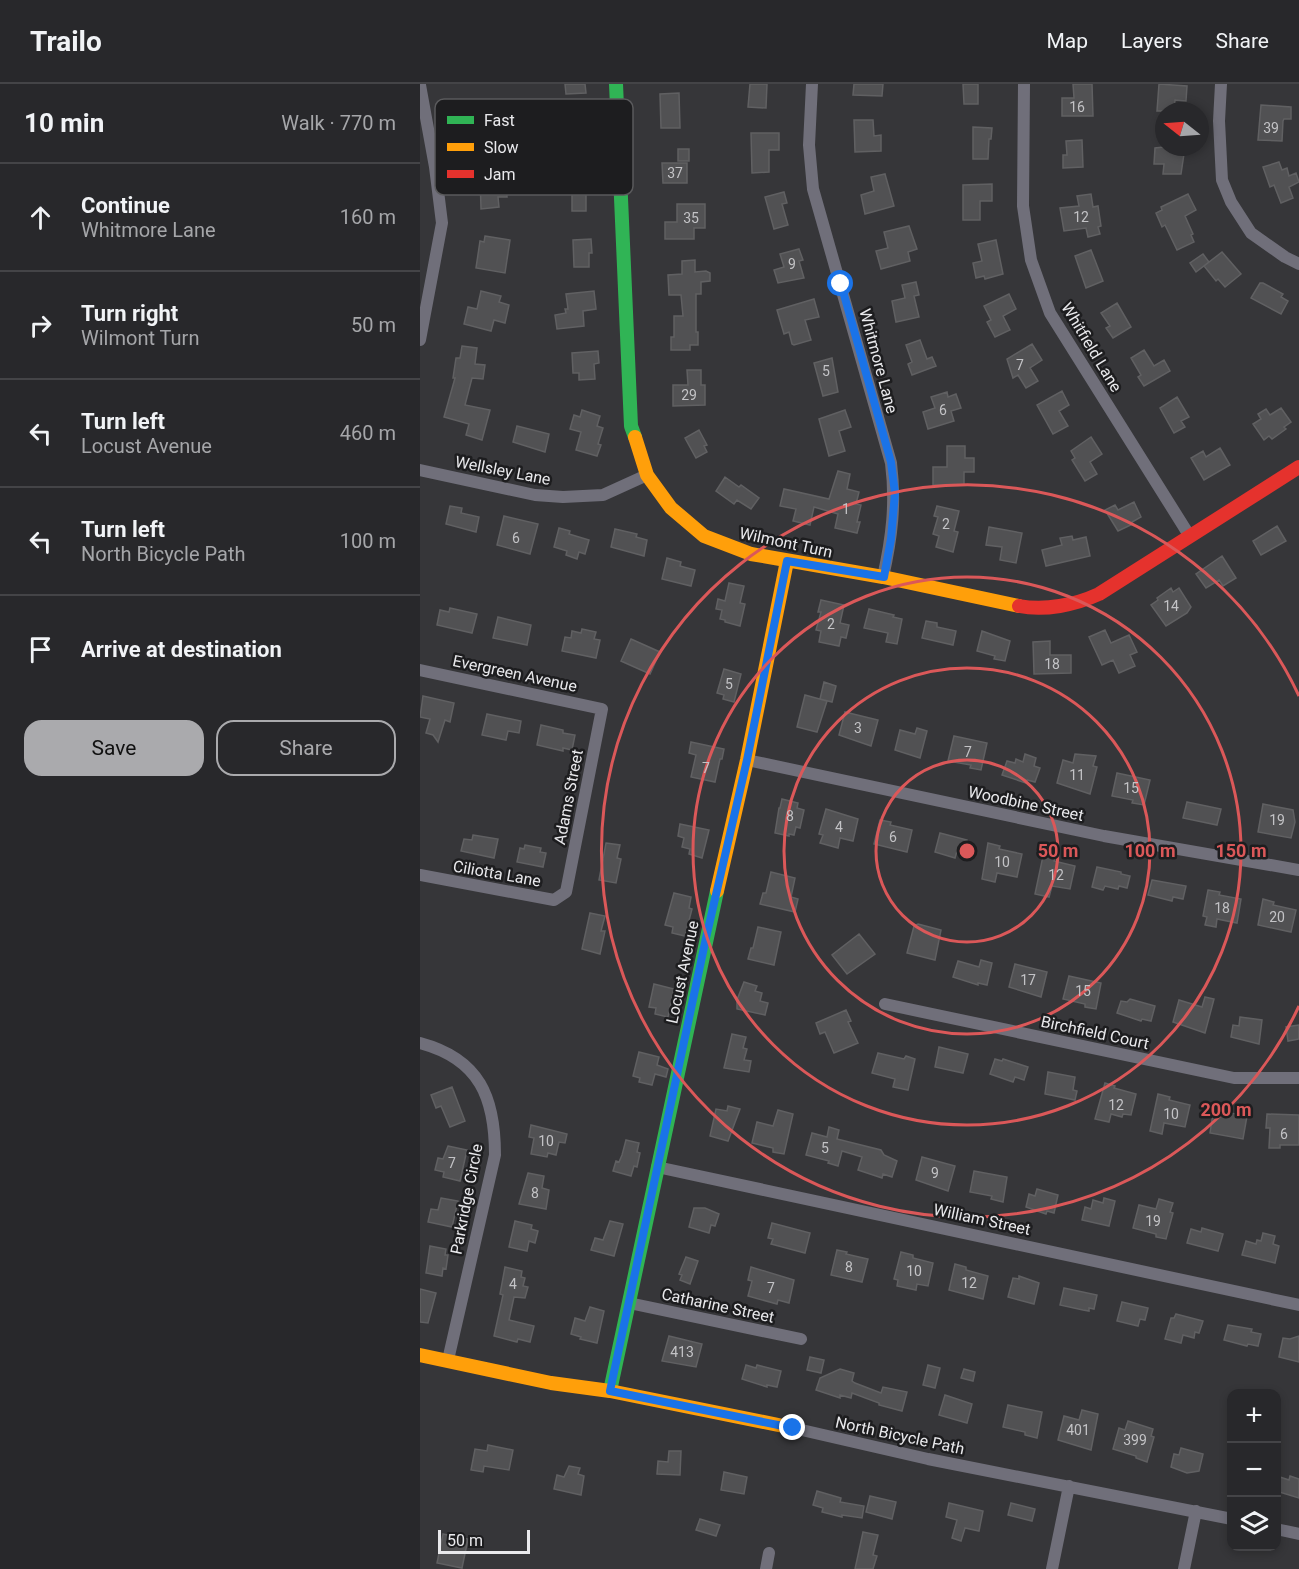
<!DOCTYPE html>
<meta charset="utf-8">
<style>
:root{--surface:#28282b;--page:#343437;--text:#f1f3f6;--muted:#a5a6a9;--line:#444447;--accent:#aaaaad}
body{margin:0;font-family:Roboto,sans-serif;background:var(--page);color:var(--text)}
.controls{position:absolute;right:18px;bottom:18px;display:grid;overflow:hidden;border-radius:12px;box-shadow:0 3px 9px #0003}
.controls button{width:54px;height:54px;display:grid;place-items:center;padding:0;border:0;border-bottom:2px solid var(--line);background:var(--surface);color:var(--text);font:30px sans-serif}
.compass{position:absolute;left:735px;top:18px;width:54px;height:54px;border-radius:50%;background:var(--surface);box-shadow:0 3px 9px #0003;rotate:287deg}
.scale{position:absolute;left:18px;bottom:15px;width:92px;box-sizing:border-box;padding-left:6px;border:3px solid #e9e9ec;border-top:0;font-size:16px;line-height:21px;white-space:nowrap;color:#e9e9ec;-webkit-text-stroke:4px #1d1d1f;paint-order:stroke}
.stop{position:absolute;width:18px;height:18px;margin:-14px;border:4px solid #1a73e8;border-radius:50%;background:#fff}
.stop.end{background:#1a73e8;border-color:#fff;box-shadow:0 2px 6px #0008}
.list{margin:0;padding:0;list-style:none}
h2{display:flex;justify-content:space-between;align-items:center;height:78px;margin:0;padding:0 24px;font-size:26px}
h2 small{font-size:20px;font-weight:400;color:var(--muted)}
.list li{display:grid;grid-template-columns:39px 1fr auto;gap:18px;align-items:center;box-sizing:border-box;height:108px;padding:0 24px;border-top:2px solid var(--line)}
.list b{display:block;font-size:22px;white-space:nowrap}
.list p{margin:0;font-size:20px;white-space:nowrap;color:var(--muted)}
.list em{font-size:20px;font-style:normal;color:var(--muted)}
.actions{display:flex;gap:12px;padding:18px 24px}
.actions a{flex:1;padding:14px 0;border:2px solid var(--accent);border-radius:18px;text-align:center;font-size:21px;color:var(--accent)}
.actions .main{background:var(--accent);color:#111}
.icon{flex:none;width:33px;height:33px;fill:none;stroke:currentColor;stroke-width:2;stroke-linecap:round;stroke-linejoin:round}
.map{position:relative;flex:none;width:879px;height:1485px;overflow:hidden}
header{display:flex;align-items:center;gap:36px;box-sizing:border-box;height:84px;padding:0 30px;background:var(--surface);border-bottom:2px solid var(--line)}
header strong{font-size:28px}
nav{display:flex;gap:33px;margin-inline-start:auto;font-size:21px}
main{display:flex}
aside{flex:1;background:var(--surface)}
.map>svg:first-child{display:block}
.building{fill:#515153;stroke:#606062;stroke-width:1.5}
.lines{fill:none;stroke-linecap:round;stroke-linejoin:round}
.street{stroke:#706f7a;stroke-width:12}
.fast{stroke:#30b455;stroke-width:14}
.slow{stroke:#ff9f0a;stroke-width:14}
.jam{stroke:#e5322d;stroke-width:14}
.route{stroke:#1a73e8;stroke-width:8}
.ring{fill:none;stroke:#db5859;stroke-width:3}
.labels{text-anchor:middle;stroke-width:5;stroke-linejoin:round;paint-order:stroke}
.number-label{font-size:14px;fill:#c3c3c6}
.street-label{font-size:16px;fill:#e9e9ec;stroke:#1d1d1f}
.key{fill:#1d1d1f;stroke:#5a5a5c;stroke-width:1.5}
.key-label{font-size:16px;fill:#e9e9ec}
.centre{fill:#db5859;stroke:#1d1d1f;stroke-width:3}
.ring-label{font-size:18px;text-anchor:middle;font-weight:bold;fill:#db5859;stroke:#1d1d1f;stroke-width:5;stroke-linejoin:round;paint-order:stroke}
</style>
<header>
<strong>Trailo</strong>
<nav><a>Map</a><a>Layers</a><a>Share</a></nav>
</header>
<main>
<aside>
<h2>10 min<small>Walk · 770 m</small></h2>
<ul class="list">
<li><svg class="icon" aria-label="ahead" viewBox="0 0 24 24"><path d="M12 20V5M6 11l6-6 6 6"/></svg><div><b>Continue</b><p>Whitmore Lane</p></div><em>160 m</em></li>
<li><svg class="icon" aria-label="right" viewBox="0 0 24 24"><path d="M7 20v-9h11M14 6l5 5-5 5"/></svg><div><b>Turn right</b><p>Wilmont Turn</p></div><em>50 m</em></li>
<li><svg class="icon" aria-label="left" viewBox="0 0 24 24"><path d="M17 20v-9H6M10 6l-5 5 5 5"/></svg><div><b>Turn left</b><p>Locust Avenue</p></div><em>460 m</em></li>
<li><svg class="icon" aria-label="left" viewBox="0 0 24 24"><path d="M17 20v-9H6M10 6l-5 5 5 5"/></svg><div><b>Turn left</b><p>North Bicycle Path</p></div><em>100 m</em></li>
<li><svg class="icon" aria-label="arrive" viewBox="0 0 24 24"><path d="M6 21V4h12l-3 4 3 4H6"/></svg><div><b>Arrive at destination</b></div></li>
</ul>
<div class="actions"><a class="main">Save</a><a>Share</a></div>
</aside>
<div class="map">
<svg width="879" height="1485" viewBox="0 0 879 1485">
<rect width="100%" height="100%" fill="#363639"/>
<path class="building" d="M145 0H165L166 9 146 10Z
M330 0H347L346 24 328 23Z
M434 0H463L462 12 433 11Z
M543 0H558V20H544Z
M653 0H672L673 32H642V14H654Z
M739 0 767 2 766 17 755 16 754 27H737Z
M259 9 260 44H241L240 10Z
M841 21 871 23V35H864L863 37 862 57 838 56Z
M434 36H453L454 52 461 51V67L435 68Z
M553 43 572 44 571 55H569L568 75H553Z
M331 49H359V66H349V88L332 89Z
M662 56 663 83 643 84V71H647L646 57Z
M744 63H765L761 90H743L744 80H734L735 64Z
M258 65H269V77H258Z
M859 78 862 86 867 84 869 92 876 89 879 98 869 103 873 114 861 119 854 101 850 103 843 83Z
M242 79H267V99H243Z
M86 89 87 113H78L79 123 61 125 60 91Z
M465 90 474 122 445 130 441 111 454 107 451 93Z
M152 95H169V107H166V127H152Z
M572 100V117H560V136H543V101Z
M364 108 367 119 362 120 368 141 354 145 345 113Z
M671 110 673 123 678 122 681 142 678 143 680 150 668 153 666 144 644 147 640 124 659 122 657 112Z
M768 110 776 126 765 132 773 150 771 151 774 158 757 166 745 141 742 143 736 129 742 126 741 123Z
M257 120H285V144H274V155H245V138H257Z
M489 142 497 165 488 168 490 177 461 185 456 167 468 164 464 148Z
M65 152 90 156 85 189 56 184 60 157 64 158Z
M171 155 172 169H169V183H154L153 156Z
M576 156 583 190 565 195 564 192 556 194 553 179 562 177 558 160Z
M379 165 383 176 379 177 384 194 358 199 354 186 364 183 360 170Z
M671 166 683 197 666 204 655 172Z
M802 168 821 190 805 203 798 195 796 197 784 182Z
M783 170 789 178 776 188 770 179Z
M275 176V188L286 187 290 189V197L281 198V210H276V248H278V261H270V266H251V253H254V232H263L261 211H249L248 191 262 190V177Z
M496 198 499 211 494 212 499 233 476 238 472 217 485 214 482 201Z
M840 199H843L863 210 861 213 868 217 861 230 831 214Z
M61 207 81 212 79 218 89 221 85 239 74 236 71 247 44 240 48 223 57 225Z
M174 207 176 225 163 227 164 242 137 245 135 231 146 229 145 225H148L146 210Z
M589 210 596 225 583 232 590 246 575 253 567 238 571 236 564 222Z
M394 215 399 233 385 236 391 256 374 261 372 260 369 248 364 250 357 226Z
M697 219 711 243 693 254 686 244 690 242 681 229Z
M500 256 507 275 512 273 516 282 492 291 488 280 492 278 486 261Z
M612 260 622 276 610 284 618 297 606 304 598 291 593 294 587 275Z
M42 262 57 264 55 280 65 281 63 295 52 294 45 321 70 326 62 356 46 351 49 340 24 333 35 294H33L36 274H40Z
M724 266 734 282 744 276 750 287 724 302 718 293 721 291 711 274Z
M178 267 179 279 174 280 175 295 159 296V289H153L152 269Z
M412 274 418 308 403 312 394 279Z
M267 286H281V301H285V321L253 322V301H268Z
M642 307 649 321 639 327 648 342 633 350 617 321Z
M527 308 528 313 536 310 541 324 531 327 534 337 508 345 503 328 515 324 511 313Z
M757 313 769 333 761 337 765 343 754 349 740 324Z
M861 324 871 338 864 343 866 345 852 355 849 352 844 356 833 340 841 335 838 330 846 325 850 331Z
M162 326 180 332 177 342 183 344 178 360 181 361 177 372 156 366 161 348 150 345 154 331 160 333Z
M425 326 431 343 419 347 425 367 409 372 399 335Z
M97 342 129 350 125 368 93 358Z
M279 346 287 361 284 362 287 368 276 374 265 354Z
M671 353 682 370 670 378 677 390 665 397 652 376 655 374 651 367Z
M527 362H545V374H554V388H544V401H513V383H527Z
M800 364 810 381 784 396 771 374 783 367 786 373Z
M418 387 430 390 427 405 439 408 436 420 441 421 437 438H440L437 449 415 444 418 430 394 423 390 441 373 437 376 425 360 422 364 405 409 415Z
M305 393 319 403 321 401 339 414 331 425 317 416 314 420 296 407Z
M714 418 721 433 712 438 713 440 698 447 685 426 695 421 698 426Z
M30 422 42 424 41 429 59 433 56 448 26 440Z
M517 422 539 427 534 447 538 448 533 468 516 463 519 452 513 450 518 433 514 432Z
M84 432 118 440 110 470 77 461Z
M857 442 866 457 841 471 833 457Z
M569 443 602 449 596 479 580 476 582 463 566 461Z
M139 444 150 447 149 450 169 456 165 470 159 468 157 475 146 471 147 467 134 463Z
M195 445 217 450 216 453 227 456 224 472 191 463Z
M652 452 653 456 666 453 670 472 626 482 622 466 642 461 640 454Z
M802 472 816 494 803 502 799 496 786 504 776 490Z
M247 474 261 478 260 482 275 486 271 502 242 495Z
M309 499 324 502 320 519 325 520 320 542 305 538V536L300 535 302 526 296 525 298 515 305 517Z
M751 504 753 508 759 504 771 523 767 529 746 542 731 521 738 516 737 514Z
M401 516 424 521 420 539 429 541 426 554 421 553 419 562 399 558 401 547 396 546 401 528H398Z
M30 524 57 530 52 549 17 541 20 526 29 528Z
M449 525 474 531 473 533 482 535 477 560 466 558 468 549 444 544Z
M78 533 111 541 107 561 73 554Z
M506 537 517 539V543L536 547 533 561 502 554Z
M162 545 176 548 174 555 180 556 176 574 142 567 145 553 151 554 152 547 161 549Z
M685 546 691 559 709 551 717 568 710 571 715 582 699 589 693 576 682 581 669 553Z
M562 547 590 557 585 577 574 575 575 572 557 567Z
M211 555 240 568 230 590 201 577Z
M630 557V571H651V589L614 590 613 558Z
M304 585 321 590 314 618 303 615 304 611 297 609Z
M404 598 416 602 412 618 400 615Z
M385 611 407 617 397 648 377 643Z
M3 612 34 619 30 638 25 636 18 658 13 651 6 649 10 635 0 633Z
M425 628 458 636 451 662 419 651Z
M67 630 101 637 99 649 88 647 86 656 62 651Z
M121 641 143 646V649L155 651 152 666 143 664V667L117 661Z
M497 644 507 647 500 674 475 666 480 646 495 650Z
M534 652 567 659 561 686 550 684 551 681 528 677Z
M271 658 304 665 302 675H300L295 698 271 693 276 671 269 669Z
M605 670 616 674 614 682 620 684 615 698 607 696 606 699 582 691 587 677 595 679 596 675 603 678Z
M655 670 676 672 673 682 677 683 670 710 637 699 643 676 653 679Z
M697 689 730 696 724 721 712 719 713 716 692 712Z
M362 715 378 719 377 724 384 726 380 744 376 743 374 751 369 750V752L355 749 359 724H360Z
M767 718 801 725 797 741 763 734Z
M843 720 873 726 875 738 871 754 838 748Z
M406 725 438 735 433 757 420 754 418 764 400 759 403 751 399 750Z
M460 736 471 738 470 741 492 746 487 768 454 760Z
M260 740 289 746 282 774 269 770 270 765 262 763 264 754 258 752Z
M520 749 547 756 544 768 537 767 535 774 515 768Z
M53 751 78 755 74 774 41 767 44 755 52 756Z
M186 759 200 761 197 774 201 775 196 799 179 796Z
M568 759 580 762 579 765 602 770 597 793 577 789 575 798 562 795Z
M105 761 121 764 120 768 126 769 123 783 97 778 100 764 104 765Z
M623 772 635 774 634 777 655 782 650 805 632 802 629 813 615 810Z
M677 783 701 788V790L710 792 707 804 699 802 698 805 685 802 683 806 672 803Z
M351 788 375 794 371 813 378 815 375 828 340 820 343 809H346Z
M732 796 766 802 763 815 753 813 752 817 728 811Z
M788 806 800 808 799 811 821 815 817 839 797 835 796 843 785 841 787 833 783 832Z
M254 809 271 813 269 824 272 825 265 852 252 849 253 843 245 841Z
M843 815 854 818 853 821 876 826 871 848 838 841Z
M170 829 185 832 181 847H185L180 870 162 865Z
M498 840 521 846 515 876 487 869 494 842Z
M338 843 361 848 354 881 328 875 331 864H333Z
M439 850 455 870 427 890 412 871Z
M561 876 572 879 567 901 558 899V901L533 893 538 877 559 883Z
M595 880 627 888 621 913 589 903Z
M649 892 681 899 676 925 665 923V920L643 915Z
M324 898 337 902 335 907 342 909 340 917 348 919 345 931 317 925V916Z
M234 900 254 905 248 933 235 930 236 924 229 923Z
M785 913 794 915 785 949 753 938 759 916 782 923Z
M710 915 735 922 731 937 722 935 721 937 697 929 701 917 707 918Z
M426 926 431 937 428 938 438 959 414 969 405 948 400 950 396 939Z
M820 933 842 936 839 960 811 953 813 941 819 942Z
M879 941V955L868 957 866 943Z
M312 950 326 953 323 964 327 965 324 976 331 977 329 988 304 984Z
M519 963 548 970 543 989 515 983Z
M219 968 239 973 237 981 248 985 246 993 235 990 232 1001 219 998 220 994 213 992Z
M458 969 484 975 486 972 495 975 488 1006 473 1003 475 995 452 989Z
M575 975 582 977 583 975 608 983 604 996 595 993 593 998 570 990Z
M628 988 655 993 653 1006 657 1007 655 1016 625 1010Z
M685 999 695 1002 694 1004 716 1010 711 1031 703 1030 702 1033 691 1030 689 1038 675 1035Z
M32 1003 45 1037 30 1043 21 1022 16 1024 11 1011Z
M738 1010 750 1013 749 1016 770 1021 765 1043 744 1039 742 1050 730 1047Z
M308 1022 320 1025 308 1057 290 1052 296 1025 307 1027Z
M794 1023 806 1025 805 1028 827 1032 823 1055 790 1049Z
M358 1026 373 1030 364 1070 353 1068V1064L332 1059 337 1038 353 1042Z
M847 1030 879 1031V1061H860V1064H849L850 1044H846Z
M111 1041 147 1050 145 1059 139 1058 136 1071 128 1069 127 1073 111 1070 114 1054 109 1053Z
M409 1043 419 1046 417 1055 461 1066 464 1071 477 1077 472 1093 463 1090 462 1094 438 1086 442 1073 422 1067 418 1082 408 1079 409 1077 386 1071 392 1049 407 1053Z
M206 1056 219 1059 217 1068 220 1069 217 1083 214 1082 211 1092 193 1087 196 1077 199 1078 202 1071Z
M28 1062 47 1066 40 1097 23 1093 24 1088 15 1086 18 1074 23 1075Z
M502 1073 535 1082 528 1107 496 1096Z
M554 1087 587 1093 583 1118 571 1115 572 1112 550 1108Z
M108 1089 124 1092 122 1104 129 1106 126 1125 99 1120Z
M617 1105 638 1111 634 1129 627 1127 626 1130 606 1123 609 1110 615 1112Z
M21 1114 38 1117 32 1143 8 1138 11 1125 18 1126Z
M684 1114 695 1117 689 1142 662 1136 665 1123 671 1125 673 1116 683 1119Z
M739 1115 753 1119 750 1128 753 1129 746 1155 736 1153V1150L713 1144 719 1121 736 1125Z
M274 1124H285L299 1130 295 1142 291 1141 289 1149 269 1143Z
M95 1137 112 1141 111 1145 118 1147 115 1159 109 1157 107 1167 89 1163Z
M190 1137 203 1140 194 1172 171 1166 175 1154 183 1156Z
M352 1139 390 1149 385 1169 351 1160 353 1155 348 1154Z
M782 1144 803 1150 798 1167 767 1159 771 1145 781 1148Z
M843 1149 855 1152 853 1160 859 1162 855 1179 822 1171 826 1157 836 1160 837 1156 841 1157Z
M10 1162 26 1165 25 1171H28L26 1185 23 1184 22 1192 6 1189Z
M417 1166 427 1168 426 1170 448 1175 442 1198 411 1191Z
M481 1168 493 1171V1174L513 1179 508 1202 497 1200 496 1206 477 1202 478 1196 474 1195Z
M266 1173 278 1177 270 1200 260 1196 262 1191 259 1190Z
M535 1180 546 1183V1186L568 1192 563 1215 529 1206Z
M85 1183 102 1187 101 1193 105 1194 103 1202 108 1203 105 1214 94 1213 89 1236 114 1242 110 1258 98 1255 97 1258 74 1252 83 1211 80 1210Z
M331 1183 374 1196 369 1219 358 1216 357 1220 328 1212 332 1197 328 1196Z
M599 1192 619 1199 614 1220 588 1213 593 1194 599 1195Z
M644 1204 677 1211 674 1225 669 1224V1227L663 1226 640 1221Z
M0 1205 16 1209 8 1239 0 1238Z
M702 1218 728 1224 725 1236 720 1235 718 1242 697 1237Z
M170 1223 184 1227 177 1259 160 1255 161 1253 151 1250 155 1234 165 1237Z
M756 1230 783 1237 779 1249 775 1248 774 1254 763 1251 761 1259 745 1255 751 1234H754Z
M808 1241 832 1245 831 1248 841 1250 838 1262 828 1260 827 1262 804 1256Z
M249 1252 282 1260 276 1283 242 1277Z
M879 1252V1278L859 1273 863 1254 870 1255Z
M390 1273 404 1276 401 1289 387 1286Z
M326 1281 336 1284 337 1281 361 1287 357 1303 347 1301V1303L322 1295Z
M508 1281 520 1284 515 1304 503 1301Z
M420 1285 434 1289 432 1297 435 1299 461 1309 463 1303 487 1308 482 1327 459 1321V1319L432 1309 431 1314 420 1311V1314L396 1306 400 1294Z
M544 1285 555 1288 553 1297 541 1294Z
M525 1311 552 1320 547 1339 519 1331Z
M588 1321 622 1328 617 1354 605 1351V1348L583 1343Z
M662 1326 678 1330 671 1366 638 1356 644 1332 659 1336Z
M708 1337 733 1345 731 1352 734 1353 727 1378 716 1374V1372L693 1365 699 1344 705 1346Z
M68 1361 93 1366 89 1386 64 1382 63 1388 51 1386 55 1365 67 1367Z
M761 1364 783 1370 779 1387 767 1389 751 1383 754 1370 759 1371Z
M249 1367H261L260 1391 237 1390 238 1377 248 1378Z
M149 1382 160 1384 158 1390 164 1392 161 1411 134 1405 137 1391 144 1393Z
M304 1388 327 1393 324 1410 301 1406Z
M870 1392 879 1395V1414L856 1407 860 1393 869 1396Z
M397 1407 421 1414 420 1418 444 1422 442 1434 422 1431V1433L402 1428 403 1424 393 1421Z
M450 1412 476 1418 472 1435 446 1428Z
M529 1419 563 1427 559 1447 545 1444 541 1457 532 1454 537 1436 526 1433Z
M591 1419 615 1425 612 1437 588 1431Z
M280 1435 300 1441 296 1452 276 1446Z
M443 1448 458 1451 453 1471 457 1472 453 1485H435Z
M23 1450 48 1455 42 1484 17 1479Z"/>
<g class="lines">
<path class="street" d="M392 0 389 61 393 105 471 379C476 419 472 453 463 493
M604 0 603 122 611 176 630 229 769 451
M801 0 799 37 802 96 811 118 831 149 865 173 879 180
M0 1 15 83 22 139 0 256
M0 386 115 411 143 413 183 411 227 391
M0 586 182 625 146 808 134 816 0 791
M327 676 684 752 879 786
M465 920 814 994H879
M0 959C60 975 75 1014 75 1071L28 1276
M237 1083 879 1221
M209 1219 381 1255
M373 1344 508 1375 812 1435
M856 1445 879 1450
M346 1485 349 1469
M632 1485 649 1402
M764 1485 776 1427"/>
<path class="fast" d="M196 0 211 342 215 353
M190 1307 297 807"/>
<path class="slow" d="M215 353 227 391 251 424 284 452 331 470 463 493 599 522
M297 807 327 676 367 477
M0 1271 131 1299 190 1307 373 1344"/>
<path class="jam" d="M599 522C625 527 655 521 679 510L879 383"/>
</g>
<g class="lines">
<path class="route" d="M373 1344 190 1307 286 854 327 676 367 477 464 493 471 455 475 409 471 378 421 200"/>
</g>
<g class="ring">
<circle cx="547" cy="767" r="91"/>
<circle cx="547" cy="767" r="183"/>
<circle cx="547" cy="767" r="274"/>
<path d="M879 922A366 366 0 1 1 879 612"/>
</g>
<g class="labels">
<g class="number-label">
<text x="657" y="28">16</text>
<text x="851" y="49">39</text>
<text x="255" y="94">37</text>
<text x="661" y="138">12</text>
<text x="271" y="139">35</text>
<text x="372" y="185">9</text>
<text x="600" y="286">7</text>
<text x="406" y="292">5</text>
<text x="269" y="316">29</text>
<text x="523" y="331">6</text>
<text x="426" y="430">1</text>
<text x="526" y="445">2</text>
<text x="96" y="459">6</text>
<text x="751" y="527">14</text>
<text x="411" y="545">2</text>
<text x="632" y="585">18</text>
<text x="309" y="605">5</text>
<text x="438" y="649">3</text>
<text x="548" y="673">7</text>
<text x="286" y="689">7</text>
<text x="657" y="696">11</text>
<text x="711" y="709">15</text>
<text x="370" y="737">8</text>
<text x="857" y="741">19</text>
<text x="419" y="748">4</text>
<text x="473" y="758">6</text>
<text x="582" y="783">10</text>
<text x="636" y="796">12</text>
<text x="802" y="829">18</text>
<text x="857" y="838">20</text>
<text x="608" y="901">17</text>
<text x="663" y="912">15</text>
<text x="696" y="1026">12</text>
<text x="751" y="1035">10</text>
<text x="864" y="1055">6</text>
<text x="126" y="1062">10</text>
<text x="405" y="1069">5</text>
<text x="32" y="1084">7</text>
<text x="515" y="1094">9</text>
<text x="115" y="1114">8</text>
<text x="733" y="1142">19</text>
<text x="429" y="1188">8</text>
<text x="494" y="1192">10</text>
<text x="549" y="1204">12</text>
<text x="93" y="1205">4</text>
<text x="351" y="1209">7</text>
<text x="262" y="1273">413</text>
<text x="658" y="1351">401</text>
<text x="715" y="1361">399</text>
</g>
<g class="street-label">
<text transform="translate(672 263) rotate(59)" y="6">Whitfield Lane</text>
<text transform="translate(459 277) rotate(75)" y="6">Whitmore Lane</text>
<text transform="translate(83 386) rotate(11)" y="6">Wellsley Lane</text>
<text transform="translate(366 458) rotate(12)" y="6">Wilmont Turn</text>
<text transform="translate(95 589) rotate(12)" y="6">Evergreen Avenue</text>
<text transform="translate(148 713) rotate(-79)" y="6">Adams Street</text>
<text transform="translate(606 719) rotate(12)" y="6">Woodbine Street</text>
<text transform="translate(77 789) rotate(10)" y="6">Ciliotta Lane</text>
<text transform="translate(262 888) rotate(-78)" y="6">Locust Avenue</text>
<text transform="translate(675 948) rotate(12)" y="6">Birchfield Court</text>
<text transform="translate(46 1115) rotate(-79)" y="6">Parkridge Circle</text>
<text transform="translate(562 1135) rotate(12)" y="6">William Street</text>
<text transform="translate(298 1221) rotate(12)" y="6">Catharine Street</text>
<text transform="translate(480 1351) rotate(12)" y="6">North Bicycle Path</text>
</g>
</g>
<rect x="15" y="15" width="198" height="96" rx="9" class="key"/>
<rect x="27" y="32" width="27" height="8" fill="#30b455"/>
<rect x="27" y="59" width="27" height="8" fill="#ff9f0a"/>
<rect x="27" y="86" width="27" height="8" fill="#e5322d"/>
<g class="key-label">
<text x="64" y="42">Fast</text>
<text x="64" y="69">Slow</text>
<text x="64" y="96">Jam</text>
</g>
<circle cx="547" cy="767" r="9" class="centre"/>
<g class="ring-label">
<text x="638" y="773">50 m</text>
<text x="730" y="773">100 m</text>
<text x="821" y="773">150 m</text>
<text x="806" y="1032">200 m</text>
</g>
</svg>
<div class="controls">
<button>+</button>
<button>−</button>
<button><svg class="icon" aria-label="layers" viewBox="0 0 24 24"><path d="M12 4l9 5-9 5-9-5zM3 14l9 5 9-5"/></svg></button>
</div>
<svg class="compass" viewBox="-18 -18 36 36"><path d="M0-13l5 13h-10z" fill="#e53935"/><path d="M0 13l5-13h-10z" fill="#a5a6a9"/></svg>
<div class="scale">50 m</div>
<div class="stop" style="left:421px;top:200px"></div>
<div class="stop end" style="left:373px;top:1344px"></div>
</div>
</main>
